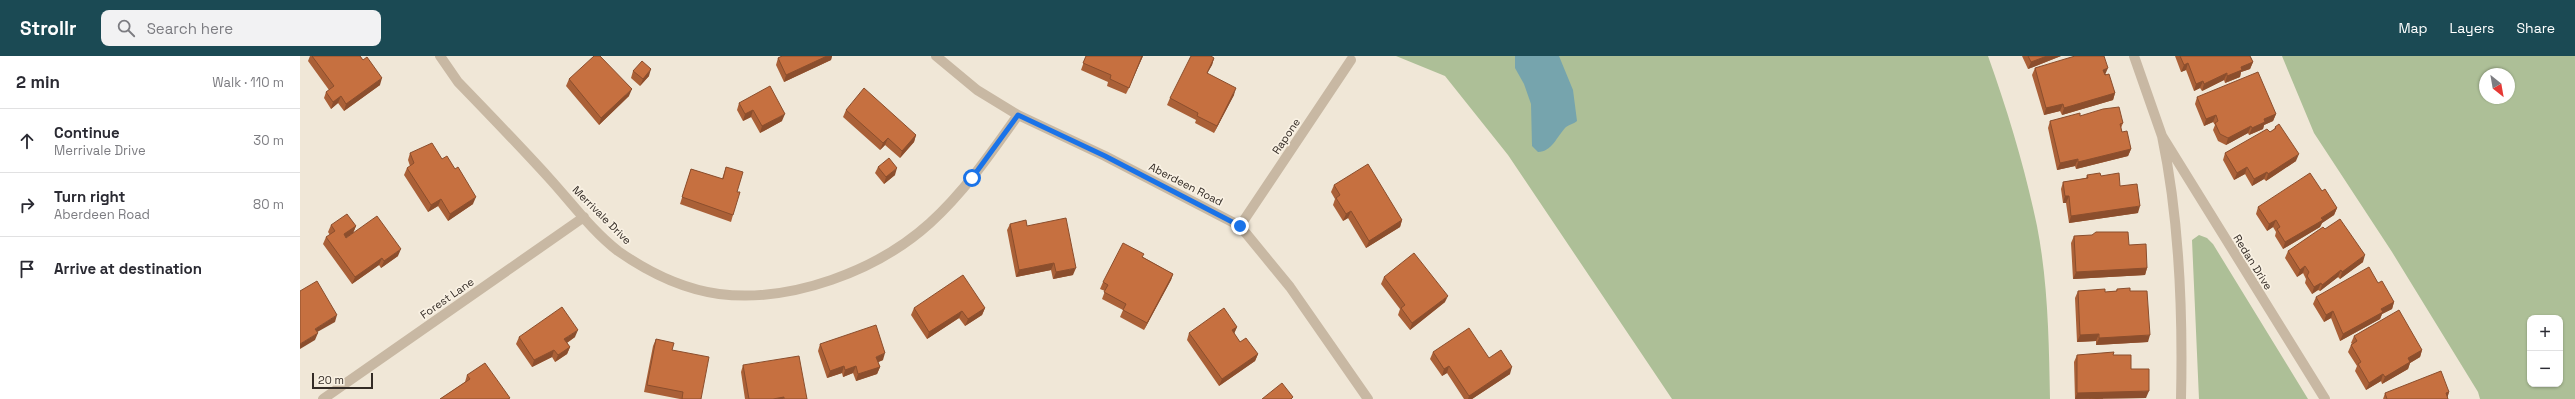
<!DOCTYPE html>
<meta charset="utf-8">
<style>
:root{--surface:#fff;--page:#f2f2f3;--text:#2b2b33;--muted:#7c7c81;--line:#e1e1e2;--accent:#1b4a54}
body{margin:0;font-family:"Space Grotesk",sans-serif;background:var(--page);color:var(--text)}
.controls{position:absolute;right:12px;bottom:12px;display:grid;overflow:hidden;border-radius:8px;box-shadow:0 1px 3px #0004}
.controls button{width:36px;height:36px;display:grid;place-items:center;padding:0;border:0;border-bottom:1px solid var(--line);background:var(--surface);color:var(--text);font:20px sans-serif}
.compass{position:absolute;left:2179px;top:12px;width:36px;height:36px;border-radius:50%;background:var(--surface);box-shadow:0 1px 3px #0004;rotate:149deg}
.scale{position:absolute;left:12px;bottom:10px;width:61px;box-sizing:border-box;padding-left:4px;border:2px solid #332b25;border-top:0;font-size:11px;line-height:14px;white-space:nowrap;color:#332b25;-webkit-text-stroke:3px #f9f1e3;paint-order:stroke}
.stop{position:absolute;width:12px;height:12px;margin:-9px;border:3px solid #1a73e8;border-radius:50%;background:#fff}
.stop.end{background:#1a73e8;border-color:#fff;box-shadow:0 1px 4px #0008}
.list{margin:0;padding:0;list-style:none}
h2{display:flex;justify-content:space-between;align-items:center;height:52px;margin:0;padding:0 16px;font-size:17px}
h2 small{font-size:13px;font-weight:400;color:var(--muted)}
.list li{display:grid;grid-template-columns:26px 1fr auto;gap:12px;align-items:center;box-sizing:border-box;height:64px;padding:0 16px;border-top:1px solid var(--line)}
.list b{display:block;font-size:15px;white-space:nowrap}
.list p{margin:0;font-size:13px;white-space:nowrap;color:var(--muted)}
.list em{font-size:13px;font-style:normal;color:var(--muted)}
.icon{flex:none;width:22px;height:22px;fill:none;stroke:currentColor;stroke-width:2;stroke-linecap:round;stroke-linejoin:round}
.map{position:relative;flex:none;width:2275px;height:343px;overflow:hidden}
header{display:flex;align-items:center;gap:24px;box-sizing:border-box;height:56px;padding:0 20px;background:var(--accent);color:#fff}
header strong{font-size:19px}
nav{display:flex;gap:22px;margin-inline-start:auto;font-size:14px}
.search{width:280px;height:36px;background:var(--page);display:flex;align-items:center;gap:10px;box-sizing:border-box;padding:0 14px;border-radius:8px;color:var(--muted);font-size:15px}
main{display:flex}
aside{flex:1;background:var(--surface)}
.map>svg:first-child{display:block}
.green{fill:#adbf97;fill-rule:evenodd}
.water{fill:#76a4ad}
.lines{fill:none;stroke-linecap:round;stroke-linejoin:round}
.street{stroke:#c8b8a3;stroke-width:10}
.wall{fill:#aa6037}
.shaded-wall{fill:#8b4e2d}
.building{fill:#c67040;stroke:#8b4e2d}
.route{stroke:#1a73e8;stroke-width:5}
.labels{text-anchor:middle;stroke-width:3.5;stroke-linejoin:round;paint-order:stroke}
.street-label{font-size:11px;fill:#332b25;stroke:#f9f1e3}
</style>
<header>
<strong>Strollr</strong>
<div class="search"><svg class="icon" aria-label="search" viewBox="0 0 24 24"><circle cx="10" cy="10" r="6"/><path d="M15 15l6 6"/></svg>Search here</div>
<nav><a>Map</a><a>Layers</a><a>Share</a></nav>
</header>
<main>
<aside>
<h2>2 min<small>Walk · 110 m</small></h2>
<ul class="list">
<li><svg class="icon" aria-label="ahead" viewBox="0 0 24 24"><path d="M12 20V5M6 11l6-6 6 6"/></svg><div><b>Continue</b><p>Merrivale Drive</p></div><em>30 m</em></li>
<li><svg class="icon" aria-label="right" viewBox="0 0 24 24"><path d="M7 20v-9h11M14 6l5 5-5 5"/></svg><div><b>Turn right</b><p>Aberdeen Road</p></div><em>80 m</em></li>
<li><svg class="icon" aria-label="arrive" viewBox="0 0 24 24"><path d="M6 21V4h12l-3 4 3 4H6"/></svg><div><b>Arrive at destination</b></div></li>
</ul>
</aside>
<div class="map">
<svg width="2275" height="343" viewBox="0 0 2275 343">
<rect width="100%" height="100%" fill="#f0e7d7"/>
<path class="green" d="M1096 0H1688C1708 56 1725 112 1737 170 1748 226 1749 286 1750 343H1372L1208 99 1145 20Z
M1982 0H2275V343H2180L2178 336 2092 196 2014 77ZM2185 18H2209V42H2185ZM2230 262H2260V328H2230Z
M1899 179 1907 182 1913 188 2008 343H1899L1892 184Z"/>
<path class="water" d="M1215 0H1259L1273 34 1277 65C1274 68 1270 68 1266 71 1257 80 1252 96 1238 96L1232 90 1231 48 1224 28 1215 12Z"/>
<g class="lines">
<path class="street" d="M140 0 158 26C189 58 220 90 249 122 271 146 292 175 318 195 348 216 382 233 419 238 491 247 577 215 630 167 665 135 691 97 718 59
M636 0 677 34 718 59 805 100 940 170 990 231 1068 343
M1834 0 1862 80
M940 170 1051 4
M23 343 284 161
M1881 343C1883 256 1880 166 1862 80L2025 343"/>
</g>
<path class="wall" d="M10 0H60L80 29 44 55 38 47 31 53 24 42 26 36 29 34 8 5Z
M482 0H532L531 4 484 26 476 9 478 2Z
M786 0H843L826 38 807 30 808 26 781 14Z
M1722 0H1761L1728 13Z
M1875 0H1950L1953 6 1950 13 1941 16 1940 21 1925 27 1924 24 1902 35 1900 32 1894 35 1886 14 1881 16Z
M914 2 912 9 907 17 934 39 914 77 895 67 896 64 867 49 870 42Z
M1735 12 1806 18 1815 37 1813 44 1762 59 1760 55 1744 59 1732 19Z
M333 15 349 20 340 30 331 22Z
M269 23 329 40 299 69 266 30Z
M1897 41 1976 58 1973 65 1964 69 1963 73 1949 79 1948 77 1926 89 1918 85 1913 74 1915 69 1913 66 1904 70 1895 48Z
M439 47 482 65 460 77 451 61 443 65 437 54Z
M546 54 616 79 614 86 600 102 585 89 580 94 543 61Z
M1780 60 1823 67 1821 72 1822 76 1831 93 1828 100 1776 113 1775 110 1757 114 1748 72 1750 65Z
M1975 71 1996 105 1966 125 1964 123 1952 130 1945 118 1934 124 1923 104 1925 97 1970 76 1974 74Z
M110 97 173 148 148 165 138 150 128 156 104 119 107 112 110 110 108 104Z
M426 111 437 136 433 159 431 166 380 148 391 113 422 123Z
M578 111 595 119 584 128 575 117Z
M1787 119 1801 120 1820 130 1838 157 1769 167 1766 147H1763L1761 133 1763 126 1786 122Z
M1034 129 1102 164 1100 171 1066 192 1048 162 1043 165 1033 149 1035 143 1031 136Z
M2022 135 2037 152 2034 159 2022 167 2020 171 1983 193 1975 180 1976 176 1973 171 1967 175 1956 158 1958 151Z
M710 168 727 170 773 219 753 223 751 214 716 221 707 174Z
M31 169 56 170 53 177 46 182 98 200 81 212 79 209 52 228 23 188 26 181 30 179 28 176Z
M2025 173 2063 206 2040 223 2038 221 2020 235 2018 234 2012 238 2005 227 2006 223 2003 217 1997 221 1985 202 1988 195Z
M1774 180 1829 189 1847 212 1845 219 1773 223 1771 187Z
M843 201 873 218 871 224 844 274 820 261 823 254 802 243 805 235 800 233 803 226Z
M1084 221 1145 246 1110 274 1098 259 1100 253 1081 228Z
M2078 227 2094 246 2092 253 2082 258 2080 263 2040 285 2031 262 2024 266 2013 248 2016 241Z
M1817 233 1830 235 1848 286 1796 289V285L1777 286 1775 242 1778 235 1805 236 1816 235Z
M614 252H685L682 259 665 270 659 262 627 283 611 259Z
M937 271 934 277 940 286 958 298 955 305 919 330 887 284 889 277Z
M2054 280 2122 294 2120 301 2110 307 2108 313 2082 328 2081 325 2066 334 2055 315 2057 310 2048 296 2051 289 2052 288 2051 287Z
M219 281H275L267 287 270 291 267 298 255 306 252 301 232 311 216 288Z
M356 283 372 294 401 343H380L344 336 353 290Z
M520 288 583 304 578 306 580 311 577 318 556 325 553 317 543 321 542 317 527 322 518 295Z
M1133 296 1189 302 1210 318 1172 343H1164L1147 317 1142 320 1130 303Z
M1777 299H1813L1831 313 1846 342 1775 343 1774 306Z
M443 309 507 343H445L441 316Z
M167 319 210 342 209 343H140L165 326Z
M2149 336 2147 342 2148 343H2083L2085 337Z"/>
<path class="shaded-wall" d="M527 0H532L531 4 484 26 486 19Z
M842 0H843L826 38 829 32Z
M1747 0H1761L1728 13 1731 6Z
M914 2 912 9 904 23 907 17Z
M1953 6 1950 13 1941 16 1940 21 1925 27 1927 20 1941 11Z
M1888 7 1886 14 1881 16 1884 9Z
M1808 12 1805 19 1801 21 1803 14Z
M351 13 349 20 340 30 343 23Z
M1927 17 1924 24 1902 35 1904 28Z
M82 22 80 29 44 55 46 48Z
M1903 25 1900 32 1894 35 1896 28Z
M936 32 934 39 914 77 917 70Z
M332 33 329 40 299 69 301 62Z
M1815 37 1813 44 1762 59 1764 52Z
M41 40 38 47 31 53 33 46Z
M1763 48 1760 55 1744 59 1746 52Z
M453 54 451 61 443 65 445 58Z
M485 58 482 65 460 77 462 70Z
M1976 58 1973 65 1964 69 1963 73 1949 79 1952 72 1964 63Z
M1916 59 1913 66 1904 70 1906 63Z
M1951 70 1948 77 1926 89 1928 82Z
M616 79 614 86 600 102 602 95Z
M588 82 585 89 580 94 583 87Z
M1831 93 1828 100 1776 113 1778 106Z
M1999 98 1996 105 1966 125 1968 118Z
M1778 103 1775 110 1757 114 1760 107Z
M1947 111 1945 118 1934 124 1937 117Z
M597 112 595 119 584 128 586 121Z
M1967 116 1964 123 1952 130 1954 123Z
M1765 140H1769L1766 147H1763Z
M176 141 173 148 148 165 150 158Z
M141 143 138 150 128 156 131 149Z
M1840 150 1838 157 1769 167 1771 160Z
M2037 152 2034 159 2022 167 2020 171 1983 193 1985 186Z
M1051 155 1048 162 1043 165 1046 158Z
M1102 164 1100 171 1066 192 1069 185Z
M1976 164 1973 171 1967 175 1969 168Z
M56 170 53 177 41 185 44 178Z
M101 193 98 200 81 212 84 205Z
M2065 199 2063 206 2040 223 2042 216Z
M82 202 79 209 52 228 55 221Z
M754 207 751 214 716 221 719 214Z
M2005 210 2003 217 1997 221 2000 214Z
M776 212 773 219 753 223 756 216Z
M1847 212 1845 219 1773 223 1776 216Z
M2041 214 2038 221 2020 235 2022 229Z
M873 218 871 224 844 274 847 267Z
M2021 227 2018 234 2012 238 2014 231Z
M1148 240 1145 246 1110 274 1112 267Z
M2094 246 2092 253 2082 258 2080 263 2040 285 2043 278 2081 253Z
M685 252 682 259 665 270 668 263Z
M662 255 659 262 627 283 629 276Z
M2033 255 2031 262 2024 266 2026 259Z
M37 259 35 266 12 279 15 273Z
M937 271 934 278 932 274Z
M278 274 275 281 262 290 264 283Z
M18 277 15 284 0 293V288Z
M1799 278 1796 285 1777 286 1780 279Z
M1850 279 1848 286 1796 289 1799 282Z
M270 291 267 298 255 306 258 299Z
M254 294 252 301 232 311 234 304Z
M2122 294 2120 301 2110 307 2108 313 2082 328 2085 321 2108 302Z
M585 297 583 304 574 308 576 301Z
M958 298 955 305 919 330 922 323Z
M544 310 542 317 527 322 530 315Z
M556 310 553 317 543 321 545 314Z
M1149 310 1147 317 1142 320 1144 313Z
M580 311 577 318 556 325 558 318Z
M1212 311 1210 318 1172 343H1168L1169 340Z
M2083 318 2081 325 2066 334 2069 327Z
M1849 335 1846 342 1775 343 1777 337Z
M2149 336 2147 343 2146 337Z
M484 341 483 343H473Z"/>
<path class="building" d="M12 0H60L63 4 67 1 82 22 46 48 41 40 33 46 26 36 34 30Z
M294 0H300L332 33 301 62 269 23Z
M482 0H527L486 19 478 2Z
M786 0H842L829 32 810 23 811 19 783 7Z
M891 0H911L914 2 907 17 936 32 917 70 897 60 898 57 870 42Z
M1728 0H1747L1731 6Z
M1775 0H1804L1808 12 1803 14 1805 19 1809 18 1815 37 1764 52 1763 48 1746 52 1735 12Z
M1880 0H1950L1953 6 1941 11 1942 14 1927 20V17L1904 28 1903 25 1896 28 1888 7 1884 9Z
M342 5 351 13 343 23 333 15Z
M1958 16 1976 58 1964 63 1965 66 1952 72 1951 70 1928 82 1920 78 1915 67 1918 65 1916 59 1906 63 1897 41Z
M470 30 485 58 462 70 453 54 445 58 439 47Z
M564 32 616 79 602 95 588 82 583 87 546 54Z
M1819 51 1823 67 1820 68 1822 76 1827 75 1831 93 1778 106V103L1760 107 1750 65 1780 57V60L1803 53Z
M1979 68 1999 98 1968 118 1967 116 1954 123 1947 111 1937 117 1925 97 1967 73 1970 76 1976 72 1975 71Z
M132 87 142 103 147 100 155 113 158 111 176 141 150 158 141 143 131 149 107 112 114 107 110 97Z
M589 102 597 112 586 121 578 111Z
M1068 108 1102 164 1069 185 1051 155 1046 158 1036 142 1040 139 1034 129Z
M426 111 443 116 437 136H440L433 159 382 141 391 113 423 123Z
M1800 117 1801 120 1819 117 1820 130 1837 128 1840 150 1771 160 1769 140H1765L1763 126 1788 122 1787 119Z
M2010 117 2022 135 2025 133 2037 152 2021 162 2023 164 1985 186 1977 173 1980 171 1976 164 1969 168 1958 151Z
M47 158 56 170 44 178 46 182 77 160 101 193 84 205 82 202 55 221 26 181 35 175 31 169Z
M766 162 776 212 756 216 754 207 719 214 710 168 726 164 727 170Z
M2040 163 2065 199 2042 216 2041 214 2022 229 2021 227 2014 231 2007 220 2009 216 2005 210 2000 214 1988 195 2023 171 2025 173Z
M1796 176H1828L1829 189 1846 188 1847 212 1776 216 1774 180 1792 179Z
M823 187 844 198 842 201 873 218 847 267 823 254 826 248 804 236 808 229 803 226Z
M1114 197 1148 240 1112 267 1101 252 1105 249 1084 221Z
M2069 211 2078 227 2082 225 2094 246 2081 253 2083 256 2043 278 2033 255 2026 259 2016 241Z
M663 219 685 252 668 263 662 255 629 276 614 252Z
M17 225 37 259 15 273 18 277 0 288V235Z
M1830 232V235H1847L1850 279 1799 282V278L1780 279 1778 235 1805 233V236L1817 235V233Z
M262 251 278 274 264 283 270 291 258 299 254 294 234 304 219 281Z
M924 252 937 271 932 274 940 286 946 282 958 298 922 323 889 277Z
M2099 254 2122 294 2108 302 2110 306 2085 321 2083 318 2069 327 2058 308 2061 306 2051 289 2057 285 2054 280Z
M576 269 585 297 576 301 580 311 558 318 556 310 545 314 544 310 530 315 520 288Z
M1169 272 1189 302 1201 294 1212 311 1169 340 1149 310 1144 313 1133 296Z
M356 283 374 287 372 294 409 301 401 343H382L383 336 347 329Z
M1814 296 1813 299H1831V313H1849V335L1777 337V299Z
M499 300 507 343H484V341L473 343H449L443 309Z
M185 307 210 342 208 343H140L170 323 167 319Z
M2141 315 2149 336 2146 337 2148 343H2087L2085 337Z
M982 327 993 341 991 343H962Z
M1790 342 1803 343H1790Z"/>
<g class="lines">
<path class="route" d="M672 122 718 59 805 100 940 170"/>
</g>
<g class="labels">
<g class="street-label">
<text transform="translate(986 80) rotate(-56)" y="4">Rapone</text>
<text transform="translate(886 128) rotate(27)" y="4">Aberdeen Road</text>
<text transform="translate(302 159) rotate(45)" y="4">Merrivale Drive</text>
<text transform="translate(1953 206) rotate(58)" y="4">Redan Drive</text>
<text transform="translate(147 242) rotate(-35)" y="4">Forest Lane</text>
</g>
</g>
</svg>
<div class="controls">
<button>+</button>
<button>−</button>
</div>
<svg class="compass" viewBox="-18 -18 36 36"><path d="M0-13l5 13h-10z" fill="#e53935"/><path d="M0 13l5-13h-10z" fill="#7c7c81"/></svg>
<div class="scale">20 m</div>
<div class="stop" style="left:672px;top:122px"></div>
<div class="stop end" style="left:940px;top:170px"></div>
</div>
</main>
